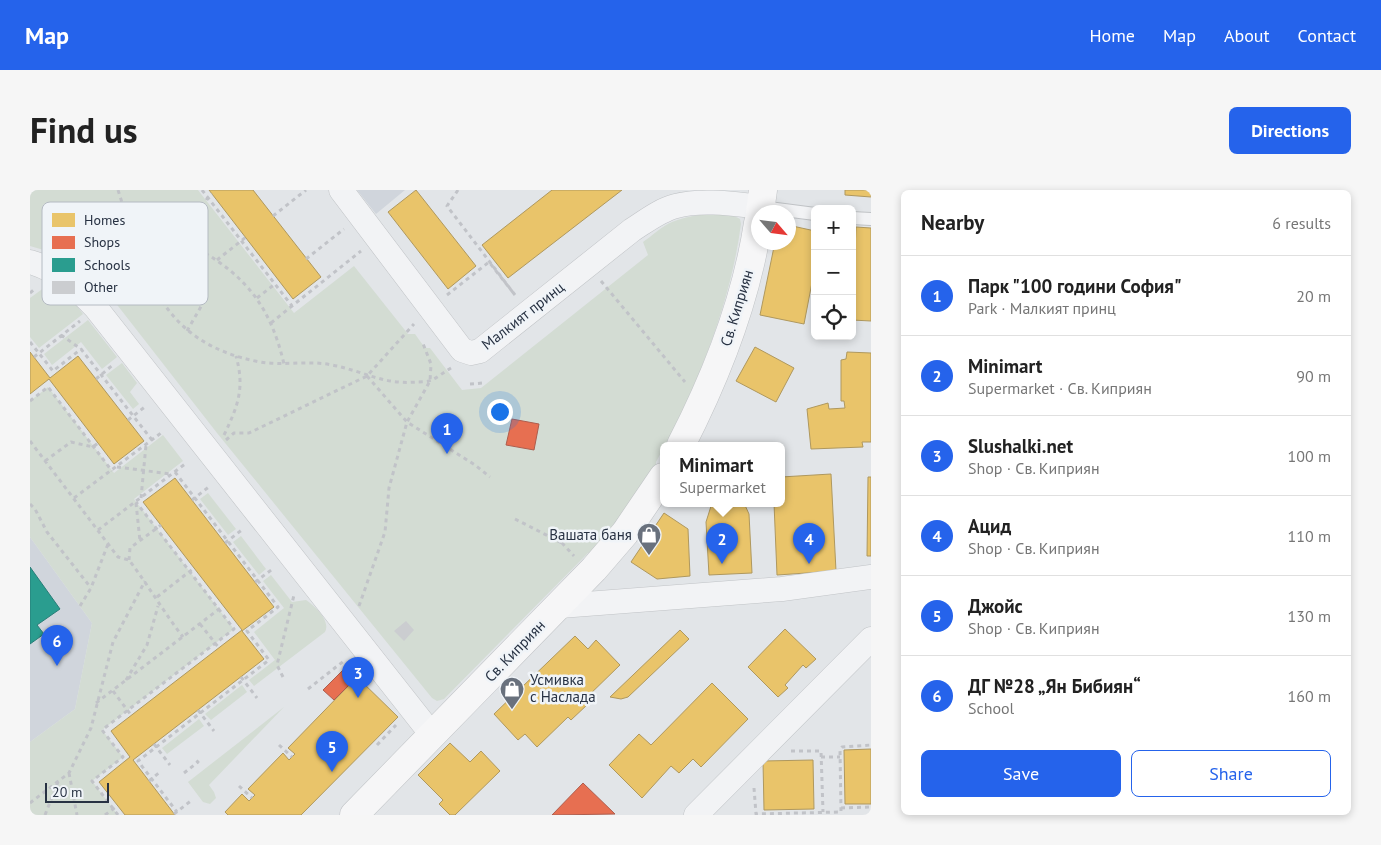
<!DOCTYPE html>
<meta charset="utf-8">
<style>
:root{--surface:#fff;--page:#f6f6f6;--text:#222;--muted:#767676;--line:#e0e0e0;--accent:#2563eb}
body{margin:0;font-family:"PT Sans",sans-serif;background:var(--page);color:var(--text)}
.controls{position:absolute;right:15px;top:15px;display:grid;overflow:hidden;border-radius:8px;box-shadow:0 2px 8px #0003}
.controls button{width:45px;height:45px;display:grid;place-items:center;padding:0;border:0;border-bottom:1px solid var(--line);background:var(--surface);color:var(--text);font:25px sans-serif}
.compass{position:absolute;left:721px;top:15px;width:45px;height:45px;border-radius:50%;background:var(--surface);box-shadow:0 2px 8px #0003;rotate:118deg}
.scale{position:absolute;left:15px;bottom:12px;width:64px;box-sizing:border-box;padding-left:5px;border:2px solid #283243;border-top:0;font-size:14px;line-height:18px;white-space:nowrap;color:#283243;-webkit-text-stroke:4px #f0f4f8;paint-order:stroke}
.you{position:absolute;left:469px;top:221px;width:18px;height:18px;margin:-12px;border:4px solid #fff;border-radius:50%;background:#1a73e8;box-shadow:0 0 0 8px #1a73e833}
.badge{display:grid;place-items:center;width:32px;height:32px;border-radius:50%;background:var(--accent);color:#fff;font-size:16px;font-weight:700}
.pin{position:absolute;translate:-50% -41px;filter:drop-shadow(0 1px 2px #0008)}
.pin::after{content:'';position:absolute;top:26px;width:18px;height:15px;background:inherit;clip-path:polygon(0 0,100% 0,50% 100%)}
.popup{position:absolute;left:630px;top:252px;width:125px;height:65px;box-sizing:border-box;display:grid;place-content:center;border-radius:8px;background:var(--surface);filter:drop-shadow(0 1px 4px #0005);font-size:16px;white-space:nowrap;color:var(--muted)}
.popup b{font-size:19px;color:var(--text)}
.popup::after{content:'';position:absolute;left:50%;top:100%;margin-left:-10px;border:10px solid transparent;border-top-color:var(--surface)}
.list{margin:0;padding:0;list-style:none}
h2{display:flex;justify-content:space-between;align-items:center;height:65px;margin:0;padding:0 20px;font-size:21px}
h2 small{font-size:16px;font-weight:400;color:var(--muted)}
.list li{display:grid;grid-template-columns:32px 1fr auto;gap:15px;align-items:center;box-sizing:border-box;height:80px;padding:0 20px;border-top:1px solid var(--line)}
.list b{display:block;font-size:19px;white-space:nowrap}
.list p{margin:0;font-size:16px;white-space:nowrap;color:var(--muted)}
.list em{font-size:16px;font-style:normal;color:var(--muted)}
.actions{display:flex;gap:10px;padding:15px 20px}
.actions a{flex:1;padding:11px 0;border:1px solid var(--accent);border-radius:8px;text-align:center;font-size:18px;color:var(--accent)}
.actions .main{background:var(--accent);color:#fff}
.icon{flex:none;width:28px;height:28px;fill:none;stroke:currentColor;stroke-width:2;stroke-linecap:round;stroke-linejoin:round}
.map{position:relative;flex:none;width:841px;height:625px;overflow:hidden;border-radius:8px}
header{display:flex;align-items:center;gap:30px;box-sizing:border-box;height:70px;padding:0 25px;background:var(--accent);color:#fff}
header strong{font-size:24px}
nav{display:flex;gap:28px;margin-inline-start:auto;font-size:18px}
.intro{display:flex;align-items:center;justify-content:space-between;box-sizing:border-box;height:120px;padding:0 30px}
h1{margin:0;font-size:35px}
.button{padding:12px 22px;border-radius:8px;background:var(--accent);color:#fff;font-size:18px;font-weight:700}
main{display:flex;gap:30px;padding:0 30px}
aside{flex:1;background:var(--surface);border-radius:8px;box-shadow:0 2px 8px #0003}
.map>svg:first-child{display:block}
.built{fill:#d0d5dc}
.green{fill:#d3dcd3}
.homes{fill:#e9c46a;stroke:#af985e}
.shops{fill:#e76f51;stroke:#ae5d4d}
.schools{fill:#2a9d8f;stroke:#297d78}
.building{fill:#cbcdd0}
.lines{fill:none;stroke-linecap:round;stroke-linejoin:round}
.lane-casing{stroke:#c0c3c6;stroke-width:14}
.street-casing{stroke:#c0c3c6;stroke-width:25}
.secondary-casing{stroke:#c0c3c6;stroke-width:29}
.path{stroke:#c1c3c8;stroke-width:3;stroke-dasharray:4 4;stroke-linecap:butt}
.lane{stroke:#f2f3f5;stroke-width:12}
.street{stroke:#f2f3f5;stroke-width:24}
.secondary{stroke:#f6f6f7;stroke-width:28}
.labels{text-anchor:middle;stroke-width:5;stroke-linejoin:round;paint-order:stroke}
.street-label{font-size:15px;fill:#283243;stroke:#f0f4f8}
.poi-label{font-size:15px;fill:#283243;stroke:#f0f4f8;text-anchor:end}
.key{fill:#f0f4f8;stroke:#b4bac2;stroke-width:1}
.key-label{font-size:14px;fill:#283243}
</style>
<header>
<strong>Map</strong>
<nav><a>Home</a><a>Map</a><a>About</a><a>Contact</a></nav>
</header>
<div class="intro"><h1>Find us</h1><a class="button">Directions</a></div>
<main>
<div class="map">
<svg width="841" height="625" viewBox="0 0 841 625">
<rect width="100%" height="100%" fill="#e2e5e8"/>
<path class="built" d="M327 0H375L346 24Z
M0 347 62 433 45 519 0 552Z"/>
<path class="green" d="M0 0H168L264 123 324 76 378 144H385L395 158H400L432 200 451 198 618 65 613 52C622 46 632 36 642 32 658 25 695 19 710 29L711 34C700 117 665 202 626 272V278L565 362 558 363 414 509 407 511 402 508 187 243 81 107 58 84 34 66 0 56Z
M22 92 37 103 53 124 9 158 0 147V108Z
M58 130 87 167 72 179 51 152 22 175 14 164Z
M92 173 107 193 100 202 109 214 103 219 76 185Z
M18 197 84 283 133 245 153 271 104 309 204 439 72 540 93 567 62 591 88 625H0V552L45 519 62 433 0 347V211Z
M178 303 206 339 198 345 170 309Z
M211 346 236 379 229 385 203 352Z
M241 385 262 412 276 410C285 416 301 431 295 442L224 496 219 490 245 470 224 442 254 418 233 391Z
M212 495 217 502 181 530 175 524Z
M254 517 179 595 184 602 186 608 180 614 173 612 158 592Z
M169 529 174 536 137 564 132 558Z"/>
<path class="homes" d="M179 0H223L291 87 263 109Z
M386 0 446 76 418 99 358 22Z
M522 0H592L478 88 452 55Z
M815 0H841V7L815 5Z
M758 35 785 41V77L774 134 730 125 745 52H758Z
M826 37 841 38V131L822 130Z
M725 157 764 178 746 212 706 191Z
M0 162 20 188 48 166 114 251 84 274 19 189 0 204Z
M817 162 841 163V252H832L833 257 781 259 777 219 798 213 799 219 815 218 814 211H811V170L816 169Z
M801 284 806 381 747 385 744 313H751V287Z
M838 287H841V366H837Z
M145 288 244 417 212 441 234 469 103 570 145 625H95L69 592 100 567 81 541 212 440 113 312Z
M682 313H714L719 324 722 383 679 385 676 332Z
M634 323 658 339 660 386 627 389 601 372Z
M755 439 786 469 776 478 773 475 755 495 758 498 748 507 718 477Z
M650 440 659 449 598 507 591 509 580 507Z
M545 446 558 459 566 450 590 475 554 510 558 514 541 530 538 527 507 557 495 544 488 550 464 524Z
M327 487 368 527 271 625H198L195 622 212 604 219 611 225 605 218 599 253 563 259 570 265 564 258 558Z
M682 493 718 529 671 577 663 569 649 583 641 576 612 608 579 575 609 544 621 555Z
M420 553 440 572 451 561 470 581 425 625H420L409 614 413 610 388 585Z
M841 559V614H815L814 560Z
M783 570 784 619 734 620 733 571Z"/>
<path class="shops" d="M482 229 509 234 504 260 476 255Z
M317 476 327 487 304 510 293 500Z
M553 593 585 624 522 625Z"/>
<path class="schools" d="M0 377 30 419 7 435 14 444 0 454Z"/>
<path class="building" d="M376 431 384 440 374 451 364 441Z"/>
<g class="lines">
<defs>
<path id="lane" d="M731 17 785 24
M822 28 841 29"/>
<path id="street" d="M311 0 432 160 441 163 450 161 602 40C616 31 630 20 646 16 672 9 704 14 731 17
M0 72C28 80 46 97 66 118L403 546
M530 416 752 399 841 387
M666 625 841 449"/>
<path id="secondary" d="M730 22 733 0
M651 255C687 185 716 112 728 33
M324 625 564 379 595 343 633 287"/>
</defs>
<use href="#lane" class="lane-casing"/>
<use href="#street" class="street-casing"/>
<use href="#secondary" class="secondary-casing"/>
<path class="path" d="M88 0C115 84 130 153 230 172 254 176 279 170 302 175 334 181 352 195 387 192 391 192 397 192 402 190 408 187 414 182 421 178
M172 0 262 116 331 61
M428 0 417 16 485 105
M243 26 276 0
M130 59a11 11 0 1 1 22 0a11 11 0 1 1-22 0Z
M153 52 178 7 182 4
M151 68a11 11 0 1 1 22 0a11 11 0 1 1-22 0Z
M168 59C218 87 241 119 254 174
M35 63C64 60 79 57 99 36L125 42 165 57
M276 69 314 39
M134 70 138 83
M187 70 216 47
M137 87a11 11 0 1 1 22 0a11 11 0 1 1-22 0Z
M571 91 655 192
M126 102 139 94
M0 103 6 98
M417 105 459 72 485 105
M227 108 245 94
M241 133 262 116
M157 141 173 113 175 95 172 75
M31 145 51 159 122 250
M0 152 23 181 51 159
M4 167 50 131
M337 186 377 232 445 275 460 287
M66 189 84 174
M440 194 453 193
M0 211 18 197 82 281
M98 230 116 216
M194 245C208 216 215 198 206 166
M196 250 204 243H219L337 186 384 134
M0 251 88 367 99 370C118 395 133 421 153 447
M15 271 41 252 63 257 68 253
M87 277 141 284
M145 282 248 417 217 441 239 470 108 571 147 622
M44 308 131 243
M111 308 116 255
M162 310 180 296
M106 313 110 351
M0 314 5 319 17 342 61 398
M485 329 534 354
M68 340 155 274
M521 341 544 366
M195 353 213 339
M99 370 100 358 131 335
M225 392 244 378
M127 407 164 378
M50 416 61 398 78 354
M329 416 355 342 359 298 377 232 400 191 401 174 392 151
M170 434 189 458
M211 487 227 508
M253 487 247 475 264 405
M96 490 117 455 128 416
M278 499 315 470
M83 501 101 525
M66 513 193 416
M168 520 184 541
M124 554 140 575
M249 555 262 567
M347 555 366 535
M761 561H791L793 622
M791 567H810
M39 583 47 625
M154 583 168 572 166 570
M119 591 130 582
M209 596 222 608
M724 598 726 624 811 622 810 560 812 557 841 555
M0 613 39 583 61 538 83 452 115 391
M811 618 841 617
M144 624 162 610
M15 625 28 592
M75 625 87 616
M88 625 62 591 93 567 72 540 204 439 106 312"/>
<use href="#lane" class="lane"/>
<use href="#street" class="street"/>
<use href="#secondary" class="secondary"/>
</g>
<defs>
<symbol id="shop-pin" viewBox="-11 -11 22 30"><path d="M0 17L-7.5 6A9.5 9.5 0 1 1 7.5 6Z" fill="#69717d" stroke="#f0f4f8"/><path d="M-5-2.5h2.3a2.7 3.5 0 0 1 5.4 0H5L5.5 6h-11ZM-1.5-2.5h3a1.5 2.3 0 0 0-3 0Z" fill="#fff"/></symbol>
</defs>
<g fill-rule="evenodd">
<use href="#shop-pin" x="605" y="331" width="28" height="38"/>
<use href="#shop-pin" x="468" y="485" width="28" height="38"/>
</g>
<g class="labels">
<g class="street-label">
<text transform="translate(707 118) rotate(-73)" y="5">Св. Киприян</text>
<text transform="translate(493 126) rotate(-38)" y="5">Малкият принц</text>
<text transform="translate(485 461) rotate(-46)" y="5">Св. Киприян</text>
</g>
<g class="poi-label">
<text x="602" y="350">Вашата баня</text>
<text x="500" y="495" text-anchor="start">Усмивка<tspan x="500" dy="17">с Наслада</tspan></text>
</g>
</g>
<rect x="12" y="12" width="166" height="103" rx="8" class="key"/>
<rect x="22" y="23" width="23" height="14" fill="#e9c46a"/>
<rect x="22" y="46" width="23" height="13" fill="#e76f51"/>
<rect x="22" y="68" width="23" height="14" fill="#2a9d8f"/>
<rect x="22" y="91" width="23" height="13" fill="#cbcdd0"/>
<g class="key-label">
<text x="54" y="35">Homes</text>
<text x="54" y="57">Shops</text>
<text x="54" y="80">Schools</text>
<text x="54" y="102">Other</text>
</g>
</svg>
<div class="controls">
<button>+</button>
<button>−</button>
<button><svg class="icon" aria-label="locate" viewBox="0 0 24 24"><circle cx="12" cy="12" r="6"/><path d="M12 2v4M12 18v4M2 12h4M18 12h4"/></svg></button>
</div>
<svg class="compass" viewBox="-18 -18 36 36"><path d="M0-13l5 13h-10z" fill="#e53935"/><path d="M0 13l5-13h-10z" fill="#767676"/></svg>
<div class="scale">20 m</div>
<div class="you"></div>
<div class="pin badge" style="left:417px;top:264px">1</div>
<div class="pin badge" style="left:692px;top:374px">2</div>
<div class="popup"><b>Minimart</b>Supermarket</div>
<div class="pin badge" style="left:328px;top:508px">3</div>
<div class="pin badge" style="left:779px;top:374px">4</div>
<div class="pin badge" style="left:302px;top:582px">5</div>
<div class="pin badge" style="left:27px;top:476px">6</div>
</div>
<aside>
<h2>Nearby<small>6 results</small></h2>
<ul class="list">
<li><span class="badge">1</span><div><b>Парк &quot;100 години София&quot;</b><p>Park · Малкият принц</p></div><em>20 m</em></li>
<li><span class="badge">2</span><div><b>Minimart</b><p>Supermarket · Св. Киприян</p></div><em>90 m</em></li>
<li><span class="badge">3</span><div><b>Slushalki.net</b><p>Shop · Св. Киприян</p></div><em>100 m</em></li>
<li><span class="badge">4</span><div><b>Ацид</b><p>Shop · Св. Киприян</p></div><em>110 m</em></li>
<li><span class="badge">5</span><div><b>Джойс</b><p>Shop · Св. Киприян</p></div><em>130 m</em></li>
<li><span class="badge">6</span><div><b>ДГ №28 „Ян Бибиян“</b><p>School</p></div><em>160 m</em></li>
</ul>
<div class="actions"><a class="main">Save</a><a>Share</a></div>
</aside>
</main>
